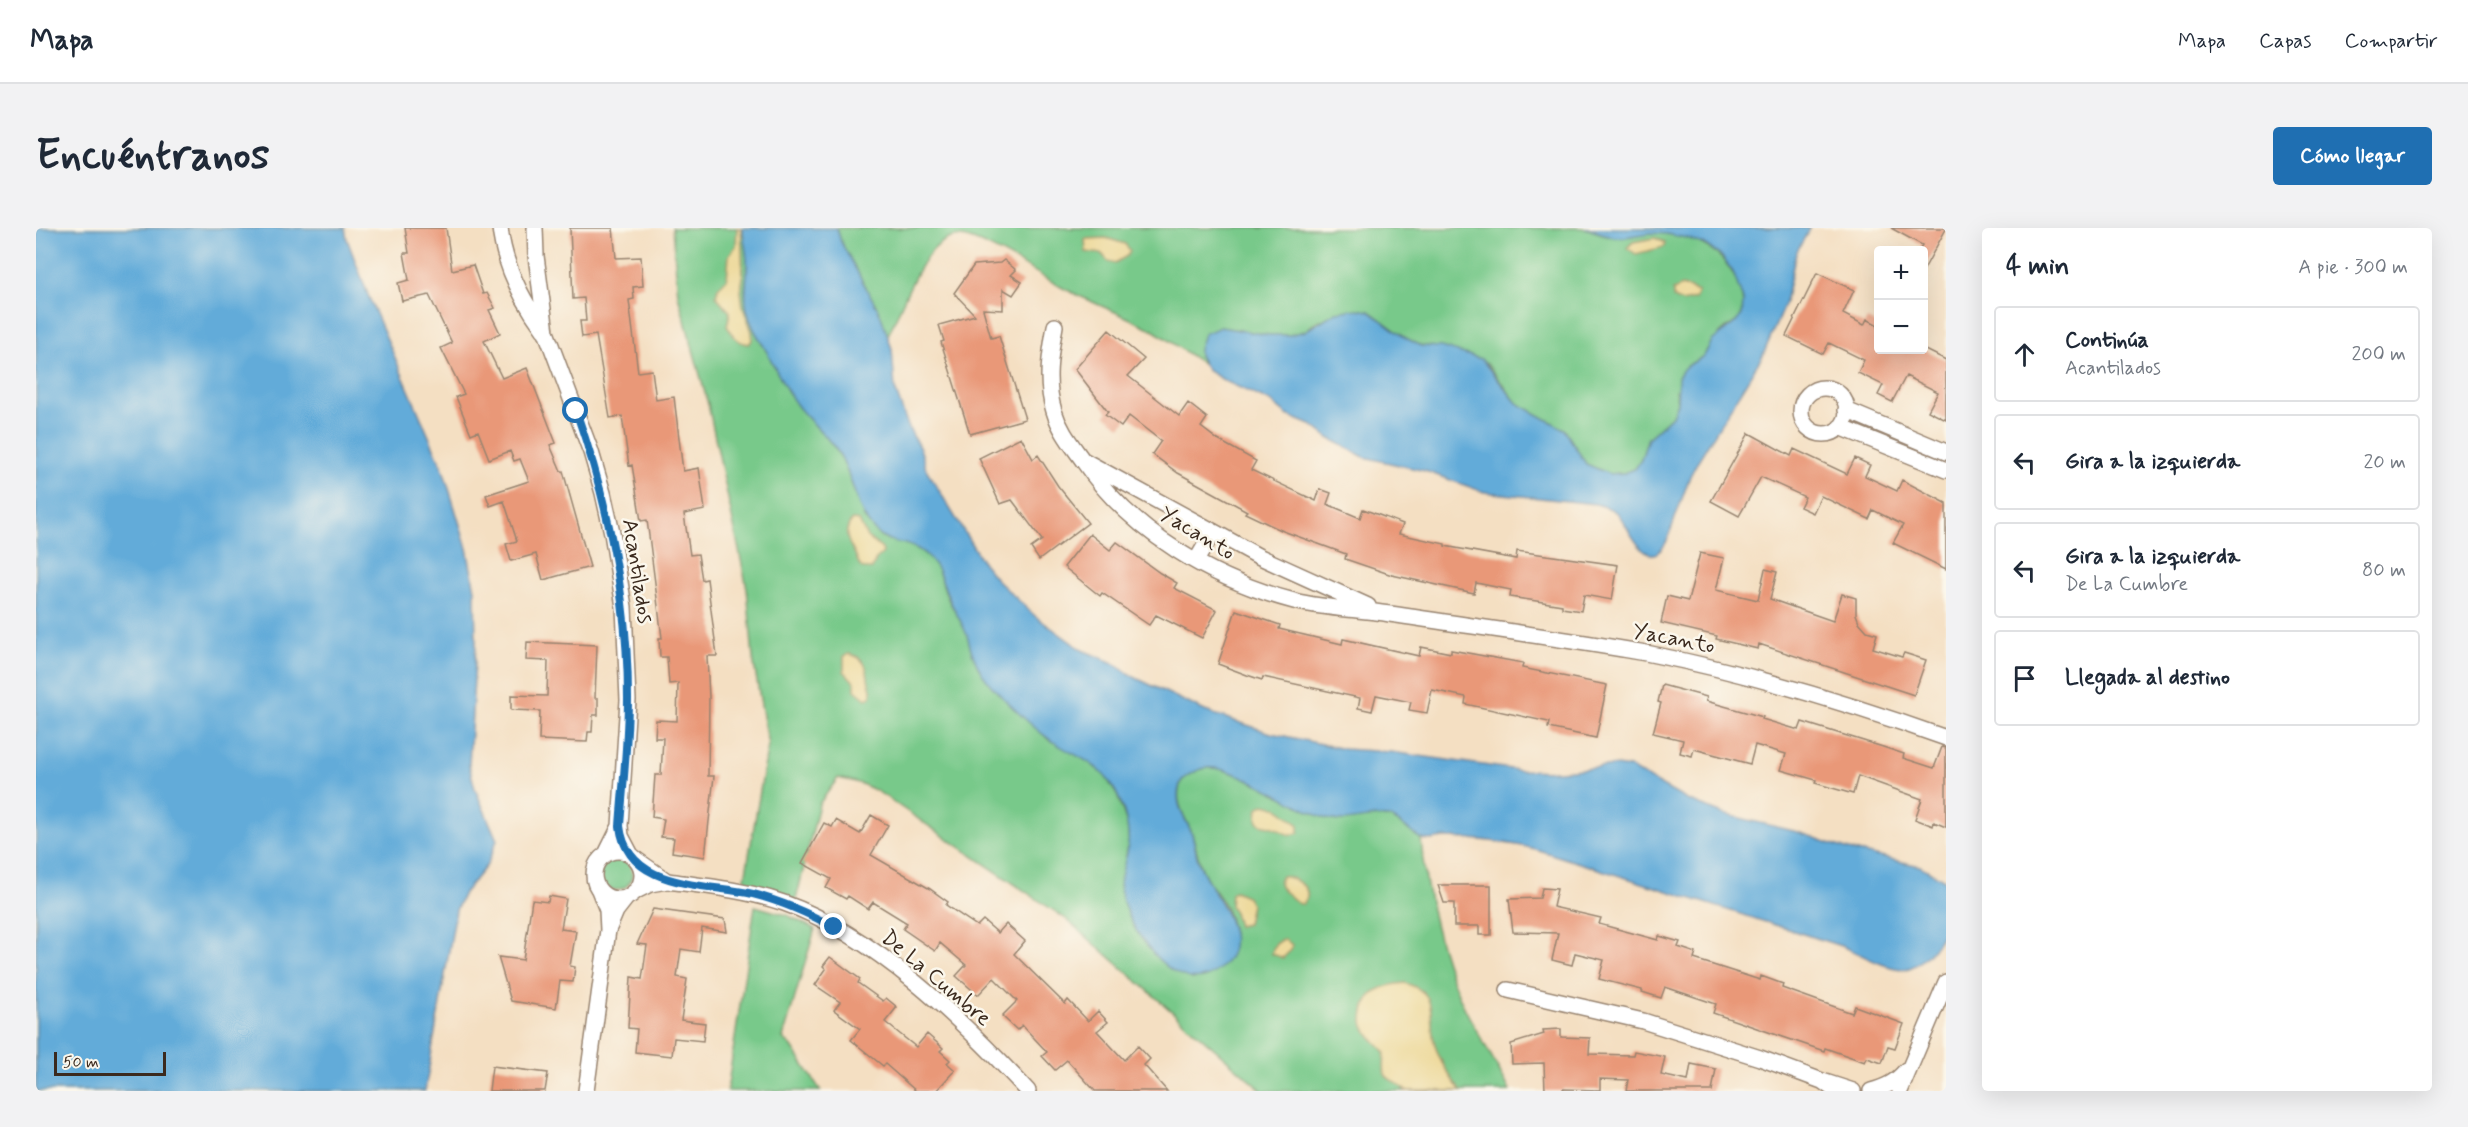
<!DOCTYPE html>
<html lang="es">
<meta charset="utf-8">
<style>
:root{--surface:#fff;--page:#f2f2f3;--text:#1f2937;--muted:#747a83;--line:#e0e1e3;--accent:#1f6fb2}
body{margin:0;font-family:Mynerve,sans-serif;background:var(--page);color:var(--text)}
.controls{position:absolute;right:18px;top:18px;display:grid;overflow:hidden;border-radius:6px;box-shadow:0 6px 24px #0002}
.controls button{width:54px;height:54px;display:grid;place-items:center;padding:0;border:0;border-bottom:2px solid var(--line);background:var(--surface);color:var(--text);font:30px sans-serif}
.scale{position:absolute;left:18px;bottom:15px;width:112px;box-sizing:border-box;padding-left:6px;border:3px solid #3b2a1e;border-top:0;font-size:16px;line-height:21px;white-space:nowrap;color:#3b2a1e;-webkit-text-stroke:4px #fbf7ec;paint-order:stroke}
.stop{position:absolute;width:18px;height:18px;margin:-14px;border:4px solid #1f6fb2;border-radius:50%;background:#fff}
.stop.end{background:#1f6fb2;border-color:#fff;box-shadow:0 2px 6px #0008}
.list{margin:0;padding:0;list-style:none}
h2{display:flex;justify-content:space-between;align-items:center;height:78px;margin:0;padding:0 24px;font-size:26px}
h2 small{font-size:20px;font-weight:400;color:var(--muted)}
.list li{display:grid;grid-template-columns:39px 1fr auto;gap:18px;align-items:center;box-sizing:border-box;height:96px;margin:0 12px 12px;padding:0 12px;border:2px solid var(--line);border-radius:6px}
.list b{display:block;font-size:22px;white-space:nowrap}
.list p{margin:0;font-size:20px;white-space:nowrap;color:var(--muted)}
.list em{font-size:20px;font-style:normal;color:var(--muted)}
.icon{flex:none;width:33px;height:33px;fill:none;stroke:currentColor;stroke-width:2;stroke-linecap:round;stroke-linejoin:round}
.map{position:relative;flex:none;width:1910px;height:863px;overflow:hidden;border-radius:6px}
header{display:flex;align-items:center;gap:36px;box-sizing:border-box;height:84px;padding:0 30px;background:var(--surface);border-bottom:2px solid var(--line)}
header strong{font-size:28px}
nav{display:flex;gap:33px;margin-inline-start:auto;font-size:21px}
.intro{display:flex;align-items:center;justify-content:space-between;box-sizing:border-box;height:144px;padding:0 36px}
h1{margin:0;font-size:42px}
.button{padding:15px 27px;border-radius:6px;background:var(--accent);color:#fff;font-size:21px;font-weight:700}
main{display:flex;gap:36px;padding:0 36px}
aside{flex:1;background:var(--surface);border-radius:6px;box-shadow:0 6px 24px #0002}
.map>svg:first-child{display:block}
.green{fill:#78c98a;stroke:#5a7a54;stroke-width:1.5}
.sand{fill:#eeda9e;stroke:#94825e;stroke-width:1.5}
.water{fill:#62abd9;stroke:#4e6a7c;stroke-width:1.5}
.building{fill:#e99878}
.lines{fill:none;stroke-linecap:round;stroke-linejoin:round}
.minor-casing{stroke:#988470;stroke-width:18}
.minor{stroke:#fff;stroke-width:15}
.route{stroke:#1f6fb2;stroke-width:8}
.labels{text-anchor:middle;stroke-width:5;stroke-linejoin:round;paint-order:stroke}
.street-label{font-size:22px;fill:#3b2a1e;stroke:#fbf7ec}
</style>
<header>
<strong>Mapa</strong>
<nav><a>Mapa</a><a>Capas</a><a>Compartir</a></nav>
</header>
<div class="intro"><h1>Encuéntranos</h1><a class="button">Cómo llegar</a></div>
<main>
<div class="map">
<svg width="1910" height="863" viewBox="0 0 1910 863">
<rect width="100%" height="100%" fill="#fbf7ec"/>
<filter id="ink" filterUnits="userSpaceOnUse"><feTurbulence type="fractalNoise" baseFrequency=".0167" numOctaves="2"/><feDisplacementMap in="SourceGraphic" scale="12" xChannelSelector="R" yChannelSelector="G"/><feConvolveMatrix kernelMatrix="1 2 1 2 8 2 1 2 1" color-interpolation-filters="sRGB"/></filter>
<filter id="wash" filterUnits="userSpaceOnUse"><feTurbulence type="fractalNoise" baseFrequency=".008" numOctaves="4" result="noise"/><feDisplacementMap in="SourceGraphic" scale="24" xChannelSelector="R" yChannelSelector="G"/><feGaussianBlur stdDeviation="1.35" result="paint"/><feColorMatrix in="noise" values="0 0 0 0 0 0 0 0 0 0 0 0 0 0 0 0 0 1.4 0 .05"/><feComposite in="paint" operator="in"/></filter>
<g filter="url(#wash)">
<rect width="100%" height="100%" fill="#f4dfc2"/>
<path class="green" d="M636 0H707L712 38 709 62 710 81 718 102 731 124 806 230 829 291 846 310 873 316 892 327 901 339 912 371 931 405 942 439 953 454 1012 511 1051 532 1070 549 1081 567 1091 595 1093 614 1090 628 1134 740 1156 751C1163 749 1172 748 1178 744 1206 728 1198 692 1184 670 1179 662 1173 655 1169 647 1161 633 1161 618 1155 603 1147 585 1137 571 1146 552 1153 547 1161 541 1170 540 1200 536 1259 581 1292 591 1313 597 1336 584 1355 590 1365 594 1375 605 1385 611 1389 665 1406 735 1430 783 1444 810 1461 836 1474 863H1227L1030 691 847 567C833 557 819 553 802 550L783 576 760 672 708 656 732 517 717 430 711 360 672 176 642 67Z
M801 0H1549C1559 3 1570 8 1580 9 1592 10 1602 6 1612 5 1648 2 1686 19 1700 52 1704 62 1710 77 1705 88 1702 95 1693 97 1688 102 1680 109 1672 118 1668 128L1654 136 1640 162 1641 175 1636 188 1612 210 1605 232 1599 241 1587 245 1573 246 1550 236 1528 201 1481 175 1451 136 1405 119 1385 118 1368 109 1333 83 1281 93 1269 103 1254 107H1233L1184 99 1163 127 1166 135C1148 124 1131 110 1113 100 1084 85 1054 74 1025 59 1005 48 939 5 918 9 884 16 866 82 851 109L844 85 805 14Z
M564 646a16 16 0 1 1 32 0a16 16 0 1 1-32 0Z
M719 678 751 687 779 701 747 810 756 819 785 863H691Z"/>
<path class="sand" d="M701 0H705L707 47 705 63 707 79 716 104V112L713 116C701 115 697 107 691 98L694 84 680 68 682 60 691 51 693 27 700 18Z
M1070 10 1089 16 1094 23 1091 28 1079 35 1072 33 1066 26 1050 24 1049 11Z
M1619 10 1629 15 1628 19 1600 26 1591 20 1597 14Z
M1646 58 1662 64 1659 71 1646 74 1637 70V62Z
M816 292 823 293 831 309 846 321 847 325 840 331 836 341C820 342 824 334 818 324 811 313 807 303 816 292Z
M813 426C827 429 831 437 832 450 833 458 837 460 835 469L830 471 819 462V455L808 443V428Z
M1228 576C1244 578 1251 588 1263 597V605C1248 610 1245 600 1234 598 1231 597 1228 597 1224 596L1221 591 1222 580Z
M1246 648C1260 650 1280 661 1267 676 1260 676 1260 673 1254 668 1247 662 1239 659 1246 648Z
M1199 663 1210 668 1215 676 1211 696 1202 698 1198 684 1194 678 1195 666Z
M1249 711 1256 717 1255 722 1247 730 1236 726C1237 717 1241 714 1249 711Z
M1369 755C1403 765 1392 784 1398 813 1402 831 1413 848 1425 863H1370C1351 843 1346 860 1349 824 1342 815 1332 809 1328 798 1326 794 1327 789 1328 784 1331 762 1349 757 1369 755Z"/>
<path class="water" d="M0 0H309L311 11 332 67 407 241 431 320 439 362 440 416 433 537 439 561 461 612 451 637 428 665 420 682 389 863H0Z
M707 0H801L805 14 844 85 856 121 859 161 872 198 885 223 890 241 947 335 960 351 999 388 1046 422 1075 434 1098 449 1169 483 1235 505 1308 521 1355 524 1482 542 1523 543 1580 538 1594 540 1651 572 1687 586 1762 604 1813 622 1884 638 1910 653C1910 667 1910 682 1910 695 1908 711 1884 741 1867 741 1846 740 1824 725 1805 718L1499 621C1471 614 1441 611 1413 610 1403 609 1394 614 1386 611 1373 606 1364 591 1351 589 1329 587 1310 598 1288 590 1258 579 1198 536 1170 540 1161 541 1153 547 1146 552 1137 570 1145 584 1154 601 1159 612 1159 624 1163 635 1176 669 1227 718 1174 747 1136 767 1090 697 1085 665 1082 652 1088 638 1091 625 1096 600 1086 568 1069 548 1055 532 1033 525 1016 513 997 500 979 482 963 466 952 455 942 442 937 427 934 420 933 412 930 405 925 392 917 381 912 368 907 357 905 345 898 336 878 308 856 321 839 303 820 284 818 253 805 229 794 210 777 197 763 180 749 162 741 144 731 124 723 110 714 97 711 82 707 66 712 51 711 35 711 23 707 12 707 0Z
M1549 0H1774L1760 25 1749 75 1727 127 1663 231 1654 248 1631 313C1610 351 1593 296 1581 285 1575 280 1568 278 1560 276L1448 264 1389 243 1328 229 1293 210 1277 198 1251 187 1235 174 1189 153 1171 142 1163 127V121L1168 106 1184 99 1233 107H1254L1269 103 1300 84 1322 81 1333 83 1368 109 1385 118 1405 119 1445 131 1481 175 1528 201 1550 236 1573 246 1588 245 1599 241 1605 232 1612 210 1636 188 1641 175 1642 149 1648 140 1668 128 1676 113 1700 94 1706 87 1707 72 1697 44 1686 29 1671 18 1651 10 1630 6 1614 5 1589 9H1578Z"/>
<g id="blocks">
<path class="building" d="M369 0H410L416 42 437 37 447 66 451 65 459 80 453 82 464 105 448 113 466 150 491 140 520 215 514 217 525 243H527L554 339 507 352 500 326 475 333 470 316 481 313 468 273 454 278 450 267 493 253 484 231 478 233 474 223 453 231 442 203 435 206 420 169 428 166 405 120 416 115 393 67 366 73 362 55 373 52 368 25H373Z
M534 0H577L580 30 605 29 607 58 597 59 598 71 593 72 602 144 616 142 620 172 638 169 647 243 663 240 669 282 648 286 654 327 662 326 666 352 671 351 681 428H671L673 470 672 548H678L669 629 636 624 638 610 625 609 628 591 616 589 619 547H625L627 510H619L620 492 641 493 642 455 633 456 631 429H624L623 410H626L611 292 605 293 596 237 593 238 586 188 574 190 560 107 546 109 544 93H550L548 70 537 71Z
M1855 0H1910V1L1887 43V22H1883L1886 17Z
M968 32 980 42 975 47 986 54 977 67 967 61V82L947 81 955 110 963 108 989 191 934 206 905 114 908 113 903 97 939 87 918 65 938 37 964 35Z
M1781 45 1818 62 1807 86 1828 97 1831 91 1842 97V122H1890L1910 132V192L1892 183 1902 164 1870 148 1856 174 1842 167 1847 157 1822 145 1828 132 1793 115 1787 126 1750 108Z
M1073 102 1108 131 1092 148 1143 188 1152 175 1171 190 1165 199 1182 212 1220 233 1215 242 1280 273 1284 261 1295 265 1291 276 1324 290 1327 281 1367 296 1363 306 1409 316V318L1480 331 1481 323 1582 337 1576 372 1548 367 1545 383 1526 380V377L1474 369 1475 362 1440 355 1438 365 1356 347 1309 331 1310 326 1247 303 1209 285 1211 283 1142 245 1116 226 1125 213 1093 188 1085 199 1069 187 1072 184 1039 141Z
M1713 205 1755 228 1758 221 1811 246 1819 230 1834 237 1829 248 1861 263 1866 252 1910 275V341L1857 315 1867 297 1837 282 1833 291 1785 268 1777 285 1764 279 1769 269 1725 249 1703 288 1675 273Z
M985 209 997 231 1002 227 1022 258 1052 295 1003 332 995 320 1006 312 976 272 964 276 943 230Z
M1054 306 1074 322 1081 314 1124 345 1141 355 1138 360 1181 382 1166 410 1120 387 1113 397 1066 365 1064 368 1028 339Z
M1664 325 1688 330 1680 362 1722 372 1729 341 1741 344 1734 371 1797 393 1806 366 1820 370V386L1823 394 1831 403 1841 406 1837 420 1866 429 1868 425 1890 432 1878 467 1723 416 1722 421 1680 411 1681 408 1625 395 1631 368 1652 373Z
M1200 382 1244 397 1243 401 1306 416 1307 411 1383 428 1385 419 1415 425V422L1487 435 1486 440 1571 457 1560 510 1512 500 1513 494 1429 476 1430 469 1396 462 1391 485 1373 482 1375 474 1340 467 1336 483 1322 480 1324 470 1227 449 1226 452 1211 447 1182 436Z
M491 414 561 417 559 470H562V487H557L556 504H552L551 514 503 512 504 483 475 482V467L511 468 512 433 490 432Z
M1626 457 1671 469 1670 473 1727 489 1726 491 1763 502 1766 494 1847 519 1868 526 1867 530 1898 540 1906 519 1910 520V599L1898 594 1897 598 1879 591 1886 571 1822 548 1817 566 1779 555 1780 552 1745 542 1750 526 1719 517 1714 536 1658 521 1656 528 1644 525 1647 512 1617 505 1625 475 1622 474Z
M835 587 852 597 835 627 894 661 912 674 910 677 941 698 947 692 962 705 970 696 989 713 978 726 1029 776 1032 772 1052 793 1062 783 1072 794 1061 803 1088 832 1102 818 1114 831 1108 837 1131 863H1059L1031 832 1019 842 1006 828 1011 824 986 797 981 802 966 788 981 773 958 750 942 767 920 748 930 737 904 715 899 723 867 701 871 695 837 674 832 681 812 668 810 671 790 660 795 651 766 635 788 595 796 599 800 592 824 606Z
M1402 657H1455V707H1443V698H1418V675H1408Z
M1506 660 1521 661 1517 679 1565 690 1563 696 1622 712 1623 708 1644 714 1642 719 1660 725 1658 731 1724 752 1725 748 1747 756 1746 760 1816 785 1819 778 1868 796 1859 820 1852 818 1846 835 1831 830 1829 834 1789 820 1788 823 1677 785 1680 776 1629 759 1625 770 1606 764V762L1563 751 1568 732 1539 725 1536 737 1516 732 1522 705 1477 704 1473 671 1504 670Z
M513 668 530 671 525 701 540 703 534 738 539 739 537 754 524 753 520 780 475 773 462 729 487 732 496 672 512 674Z
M617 681 689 691 691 704 666 700 663 724 645 721 641 749 651 751 645 792 669 795 667 813 638 810 636 828 599 824 601 801 592 800 595 749 606 751 611 717 601 716Z
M794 729 824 751 822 755 847 773 850 770 861 779 849 794 880 819 891 806 907 820 904 823 914 832 911 835 919 842 900 863H880L849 836 847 838 815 812 824 801 798 782 804 774 779 757 790 741 787 738Z
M1525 801V809L1554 810 1553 826 1597 827 1598 823 1629 829 1625 847 1652 853 1655 836 1680 841 1676 863H1590L1592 852 1564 851V862L1527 861V863H1509L1508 835 1476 836 1475 816 1508 806 1507 802Z
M456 838 512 845 509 863H453Z"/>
</g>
</g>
<g filter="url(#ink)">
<use href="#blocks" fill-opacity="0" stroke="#988470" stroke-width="1.5"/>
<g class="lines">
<defs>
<path id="minor" d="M464 0C468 38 486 72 508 102
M499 0 500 28 510 104 555 224 567 265 576 305 588 379 592 472 584 598
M1019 98C1014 126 1009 155 1018 183 1024 203 1036 217 1048 234 1095 304 1177 352 1258 373 1290 381 1323 381 1354 386 1440 399 1525 410 1610 425 1712 445 1812 475 1910 510
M1765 183a23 23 0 1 1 46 0a23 23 0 1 1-46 0Z
M1810 182 1910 224
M1804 199 1910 242
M1047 232 1222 328 1332 378
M1160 333 1177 304
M558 647a24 24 0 1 1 48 0a24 24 0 1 1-48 0Z
M570 626 584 598 585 608 595 627
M631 653C670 658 710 662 748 675 839 707 927 793 992 863
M563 662 571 682 572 702 580 683 591 669
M598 664 614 656 631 653 601 632
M1472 762 1607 793 1724 830 1786 853
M550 863 572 702
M1800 863 1786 853 1817 863
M1835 863C1850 859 1860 854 1870 842
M1864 863 1910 754"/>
</defs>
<use href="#minor" class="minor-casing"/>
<use href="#minor" class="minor"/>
</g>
</g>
<g class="lines" filter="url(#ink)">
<path class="route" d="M540 183C573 277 592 371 592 470 592 513 587 556 584 598 591 662 670 655 717 666 745 673 772 685 798 699"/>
</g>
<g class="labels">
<g class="street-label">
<text transform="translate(1162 304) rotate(31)" y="8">Yacanto</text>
<text transform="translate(603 343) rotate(81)" y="8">Acantilados</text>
<text transform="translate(1638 409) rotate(11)" y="8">Yacanto</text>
<text transform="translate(901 749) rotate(40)" y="8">De La Cumbre</text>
</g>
</g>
</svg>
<div class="controls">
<button>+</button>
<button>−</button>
</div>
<div class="scale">50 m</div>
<div class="stop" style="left:540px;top:183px"></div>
<div class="stop end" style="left:798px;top:699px"></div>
</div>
<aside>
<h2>4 min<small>A pie · 300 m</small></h2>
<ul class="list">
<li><svg class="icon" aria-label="ahead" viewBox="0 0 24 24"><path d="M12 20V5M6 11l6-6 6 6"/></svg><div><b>Continúa</b><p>Acantilados</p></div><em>200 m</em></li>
<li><svg class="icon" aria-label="left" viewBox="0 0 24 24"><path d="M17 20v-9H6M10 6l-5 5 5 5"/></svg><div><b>Gira a la izquierda</b></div><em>20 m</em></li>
<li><svg class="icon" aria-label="left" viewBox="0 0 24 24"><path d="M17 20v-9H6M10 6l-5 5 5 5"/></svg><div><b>Gira a la izquierda</b><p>De La Cumbre</p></div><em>80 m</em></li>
<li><svg class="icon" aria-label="arrive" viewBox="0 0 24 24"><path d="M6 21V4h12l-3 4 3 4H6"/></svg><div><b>Llegada al destino</b></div></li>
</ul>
</aside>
</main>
